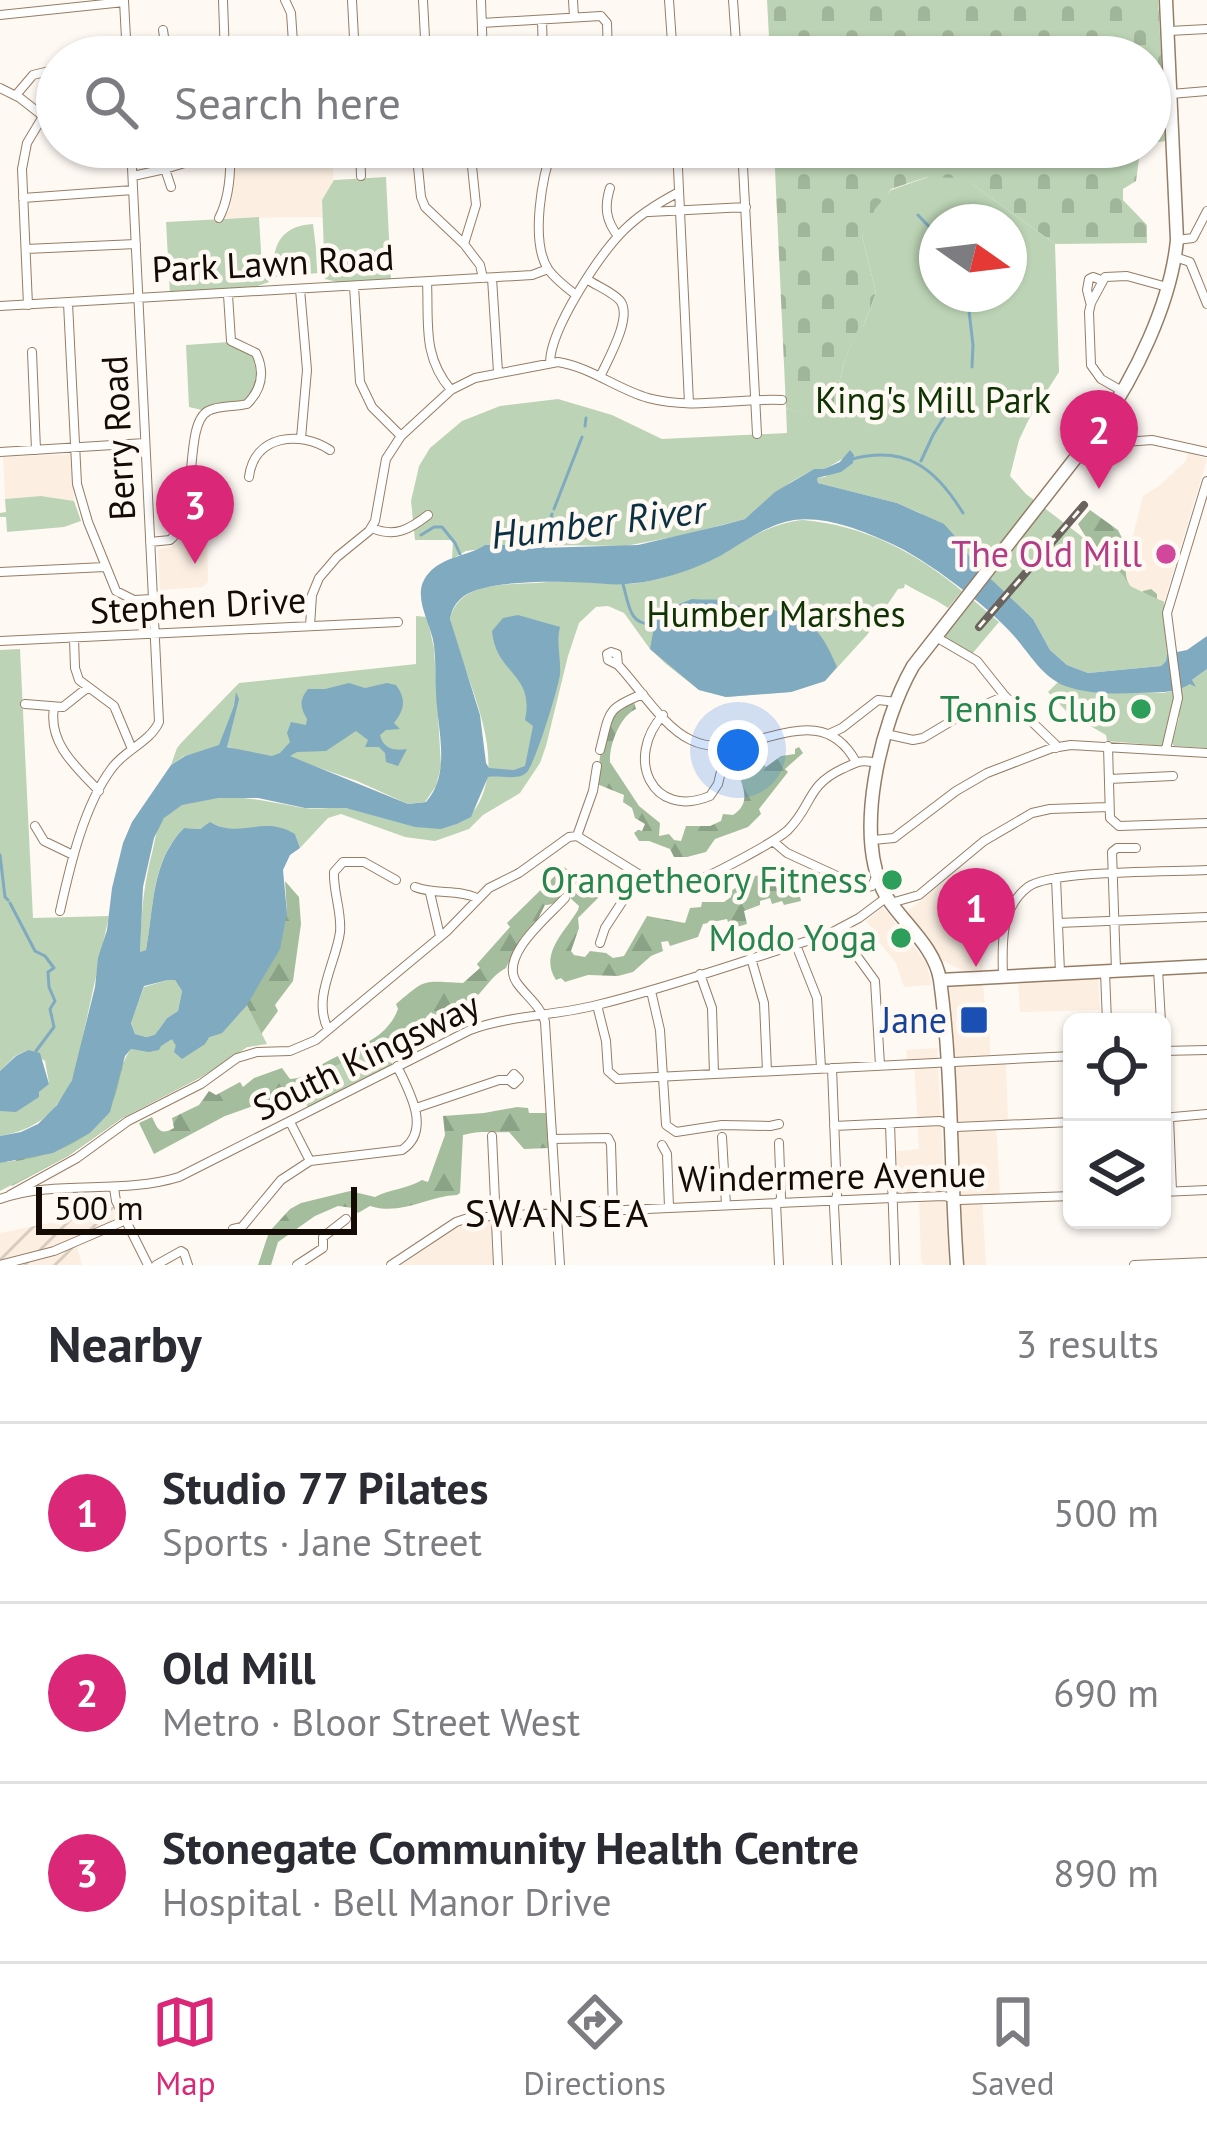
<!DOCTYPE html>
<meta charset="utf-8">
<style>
:root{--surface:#fff;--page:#f2f2f3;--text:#2b2b33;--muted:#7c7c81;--line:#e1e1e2;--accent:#db2777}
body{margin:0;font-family:"PT Sans",sans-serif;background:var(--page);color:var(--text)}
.controls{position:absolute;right:36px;bottom:36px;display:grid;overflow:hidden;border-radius:18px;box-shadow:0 3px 9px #0004}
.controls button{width:108px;height:108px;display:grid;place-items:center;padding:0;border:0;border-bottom:3px solid var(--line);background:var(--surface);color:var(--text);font:60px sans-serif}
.compass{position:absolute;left:919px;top:204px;width:108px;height:108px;border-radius:50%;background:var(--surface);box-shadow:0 3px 9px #0004;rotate:104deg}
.scale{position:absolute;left:36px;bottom:30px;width:321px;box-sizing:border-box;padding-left:12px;border:6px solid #140b04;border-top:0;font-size:33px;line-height:42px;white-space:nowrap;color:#140b04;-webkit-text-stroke:9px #fff9f4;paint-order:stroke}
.you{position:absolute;left:738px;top:750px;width:42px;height:42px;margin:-30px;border:9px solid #fff;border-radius:50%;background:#1a73e8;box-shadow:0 0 0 18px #1a73e833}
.badge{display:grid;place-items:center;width:78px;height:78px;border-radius:50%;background:var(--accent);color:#fff;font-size:39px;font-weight:700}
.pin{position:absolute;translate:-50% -99px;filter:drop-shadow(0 3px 6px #0008)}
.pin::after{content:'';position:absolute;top:63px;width:42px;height:36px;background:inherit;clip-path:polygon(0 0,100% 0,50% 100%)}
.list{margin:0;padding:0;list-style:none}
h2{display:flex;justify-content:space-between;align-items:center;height:156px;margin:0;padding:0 48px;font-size:51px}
h2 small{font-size:39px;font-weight:400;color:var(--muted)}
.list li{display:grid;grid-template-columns:78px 1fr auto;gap:36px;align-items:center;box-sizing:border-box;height:180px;padding:0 48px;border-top:3px solid var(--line)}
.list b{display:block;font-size:45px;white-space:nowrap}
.list p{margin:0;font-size:39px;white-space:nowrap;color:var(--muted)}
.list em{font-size:39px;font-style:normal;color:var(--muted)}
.icon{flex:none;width:66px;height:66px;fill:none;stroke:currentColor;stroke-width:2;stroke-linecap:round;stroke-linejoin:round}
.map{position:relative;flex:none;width:1207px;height:1265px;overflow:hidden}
.search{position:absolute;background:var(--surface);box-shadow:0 3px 9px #0004;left:36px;right:36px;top:36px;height:132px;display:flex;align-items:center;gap:30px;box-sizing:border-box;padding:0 42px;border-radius:66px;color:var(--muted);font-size:45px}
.sheet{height:696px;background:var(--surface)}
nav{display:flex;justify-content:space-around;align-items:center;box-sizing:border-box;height:168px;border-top:3px solid var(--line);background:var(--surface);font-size:33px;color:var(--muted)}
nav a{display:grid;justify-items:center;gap:6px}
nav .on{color:var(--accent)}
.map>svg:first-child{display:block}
.built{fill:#fcefe2}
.industrial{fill:url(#industrial-furrows)}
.forest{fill:url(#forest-firs)}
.cemetery{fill:url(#cemetery-stones)}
.park{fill:#bcd4b5;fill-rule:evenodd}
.water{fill:#80aac0;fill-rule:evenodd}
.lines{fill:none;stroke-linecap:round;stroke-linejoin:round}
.stream{stroke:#80aac0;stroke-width:3}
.minor-casing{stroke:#957d65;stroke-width:10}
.major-casing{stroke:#957d65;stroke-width:15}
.minor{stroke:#fff;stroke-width:8}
.major{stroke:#fff;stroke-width:12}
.rail-casing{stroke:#6a625c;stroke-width:8}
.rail{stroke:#fff9f4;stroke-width:3;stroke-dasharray:9;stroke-linecap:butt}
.hotel-dot{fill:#d1479c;stroke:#fff9f4;stroke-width:4.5}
.leisure-dot{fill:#2e9e5b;stroke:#fff9f4;stroke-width:4.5}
.transit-dot{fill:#1a4fb4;stroke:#fff9f4;stroke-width:4.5}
.labels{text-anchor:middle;stroke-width:9;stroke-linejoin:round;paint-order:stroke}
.street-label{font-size:36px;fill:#140b04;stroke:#fff9f4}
.park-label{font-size:36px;fill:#0f3302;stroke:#fff9f4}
.hotel-label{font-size:36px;fill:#b23c85;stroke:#fff9f4;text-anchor:end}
.leisure-label{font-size:36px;fill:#27864d;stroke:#fff9f4;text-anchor:end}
.transit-label{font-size:36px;fill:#164399;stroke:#fff9f4;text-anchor:end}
.water-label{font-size:39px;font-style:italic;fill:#0a3041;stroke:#fff9f4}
.neighbourhood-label{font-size:39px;letter-spacing:3px;fill:#140b04;stroke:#fff9f4}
</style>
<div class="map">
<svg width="1207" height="1265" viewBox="0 0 1207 1265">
<defs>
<pattern id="industrial-furrows" width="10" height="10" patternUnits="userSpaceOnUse" patternTransform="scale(3)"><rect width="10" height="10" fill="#fcefe2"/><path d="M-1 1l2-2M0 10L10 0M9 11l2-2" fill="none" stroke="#d7ccc0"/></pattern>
<pattern id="forest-firs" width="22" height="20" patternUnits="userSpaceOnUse" patternTransform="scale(3)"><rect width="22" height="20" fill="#a4be9d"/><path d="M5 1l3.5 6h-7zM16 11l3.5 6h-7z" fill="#8ca286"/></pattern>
<pattern id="cemetery-stones" width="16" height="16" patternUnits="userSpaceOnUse" patternTransform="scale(3)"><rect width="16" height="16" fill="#bcd4b5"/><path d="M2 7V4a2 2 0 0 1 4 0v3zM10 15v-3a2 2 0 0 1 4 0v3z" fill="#a1b59a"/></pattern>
</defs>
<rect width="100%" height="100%" fill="#fff9f4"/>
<path class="built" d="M253 147H331L334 182 322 200 323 217 224 218 230 209 234 154Z
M1188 452 1207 459 1164 602 1130 586 1123 575 1143 496 1159 486 1186 461Z
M71 454 74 501 41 496 5 499 3 457Z
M190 516 207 521 208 582 203 587 160 590 158 549 171 547 180 541Z
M960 868 972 882 969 885 980 895 962 927 971 946H981L983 970 964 971 943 961 907 912Z
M883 907 926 962 932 985 904 987 896 963 878 941 880 938 866 921Z
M1098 977 1100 1010 1020 1012 1018 981Z
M983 982 986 1018H983V1030H990V1063H1006L1008 1120 996 1121 1000 1195 982 1197 986 1265H962L948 987 950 984Z
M937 1048 949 1265H924L921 1260 919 1201 896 1202 889 1152 919 1149 914 1061H907L906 1050Z
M491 1219 494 1265H398L455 1226Z"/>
<path class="industrial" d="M115 1206 118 1214 116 1221 75 1240 82 1265H0V1233L59 1221 81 1214 83 1217Z"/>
<path class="forest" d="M1090 510 1118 530 1124 542 1130 543C1126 564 1119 583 1141 595L1143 591 1151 589 1157 594V599L1164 602 1163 608 1154 611 1143 609 1140 618 1122 626 1103 619C1101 603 1110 586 1105 569 1100 553 1085 538 1078 524Z
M634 702 636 709C620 716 609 745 610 762L639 806 660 823 659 836 669 834 674 840 681 841 686 826H710L721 821 723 814 733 815C747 806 746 795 741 781L749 768 761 762 766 767 781 756 795 754V749L799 747 803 753 785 769 788 772 759 809 761 814 748 827 715 839 706 852 687 857H674L670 849 649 841H639L634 833 638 830 642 831 645 824 635 818 632 808 623 802 624 795 597 784 600 756 615 709Z
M564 867 576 876 585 870 588 872C578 887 564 904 545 905L532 931 513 953 506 968C492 975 486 988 475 998 463 1008 448 1010 436 1019L431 1012 414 1031 389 1047 392 1064 308 1107 302 1097 259 1104 225 1116 154 1154 139 1123 152 1117C157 1127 159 1137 174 1128L172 1118 199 1105 209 1091 216 1095 240 1082 243 1087 254 1078 282 1068 290 1079C307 1078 312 1070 326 1062 354 1047 386 1041 398 1009L396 1004C427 978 421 981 463 983L480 968 477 964 510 927 507 923Z
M770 873 778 891 785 887 800 896 801 901 784 905 782 901 772 904 770 898 760 901V905L744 911 747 924 730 929 727 919 703 924 698 937 670 946 668 941 661 942 663 951 651 956 633 972 618 976 588 975 565 982 561 978 556 980C539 954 564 933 578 910L579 906 569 897 582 885 599 897 578 918 579 928 571 951 574 955 585 957 590 951 606 953 613 958 624 956 647 916 685 923 690 908 701 907 702 902H724L731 897V891L750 877Z
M285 881 299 897 301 924 293 981 275 1005 278 1011 262 1033 258 1045 247 1047 201 1077 122 1118 68 1156 12 1186 0 1163 15 1161 287 913Z
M517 1107 528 1108 529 1113H546L549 1148 524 1149 509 1132C490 1133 482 1130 463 1135L460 1193 457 1195C427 1196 402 1216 370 1206L358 1213 353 1208 338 1206 315 1216 278 1242 271 1265H258L269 1232 290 1209 301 1203 350 1191 375 1197C390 1189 407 1189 422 1180L428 1182 445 1135 443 1116 484 1113Z"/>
<path class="cemetery" d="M767 0H1158L1166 141 1150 143V57H770Z
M774 147H1136L1133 155 1139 159 1136 181 1123 189V200L1147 225V243L1055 244 972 184 927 177 891 189 862 236 876 293 864 325 858 330 844 362 830 422 786 408Z"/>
<path class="park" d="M386 177 391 279 337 282 325 279 322 200 334 180Z
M928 177 960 178 972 184 1055 244 1059 372 1029 419 1019 440 1010 476 1026 494 1080 535 1123 575 1130 586 1164 602 1167 654 1166 661 1161 666 1088 673 1067 665 1050 650 1033 619 972 562 960 542 920 513 897 503 818 483 817 478 825 477 844 458 825 469H814L791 482 745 519 684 535 625 546 547 545 482 549 466 551 452 559 453 540H415L411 501 419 466 430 448 462 421 500 406 558 399 612 415 662 439 787 433 786 408 830 421 844 362 858 329 864 325 876 293 862 236 875 209 891 190ZM937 222H1009V294H937Z
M259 217 262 268 269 282 246 290 170 294 166 222Z
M313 224 319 273 273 277C272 247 279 226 313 224Z
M229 342 233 347 251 350C262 369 258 384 246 401L202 410 189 407 186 345Z
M41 496 74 501 81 521 64 527 7 532 6 517H0V513L6 512 5 499Z
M803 520C863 525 916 552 962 591L948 608C934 598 920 593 905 584L904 588 898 589 867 635 825 681 791 692 726 697 699 690 666 664 650 649 624 613 608 606 596 607 579 623 568 656 546 746 540 763 520 793 483 815 469 829 435 841 405 837 341 814 328 818 300 848 295 834 227 829 211 823 199 829 184 828C151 860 154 908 146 950L140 953C141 918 143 887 152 853 155 841 156 828 164 818 194 781 266 802 305 808 320 810 335 806 351 809 402 820 471 858 487 779 496 731 460 666 450 619 459 581 505 585 536 583 552 582 567 580 583 580 598 581 613 585 629 584 653 582 679 574 701 564 735 549 765 523 803 520Z
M972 599 999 622 972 654 946 639 945 636Z
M416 616 427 617 434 648 441 766 436 786 425 802 408 804 357 781 291 758 252 754 226 746 184 756 171 765 177 748 182 742 239 683 416 664Z
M20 649 33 918 109 916 75 1073C59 1110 40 1129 0 1136V1111L39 1092 49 1083 45 1061 28 1050 15 1056 0 1071V650Z
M1207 669V748L1174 746 1172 743 1179 718 1180 689Z
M1058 682C1092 696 1127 691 1163 693L1172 691 1175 697 1164 746 1107 741 1106 735 1069 714 1048 692Z
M168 980H175L182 991 178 1011 167 1018 155 1035 146 1037 135 1034 131 1022 144 987Z
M247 1005 267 1044 247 1047 201 1077 122 1118 68 1156 0 1191V1163C47 1158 99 1144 116 1093 121 1078 121 1061 131 1049L148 1050 172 1039 182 1058 205 1044 209 1037 222 1033Z
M381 1042 392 1064 308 1107 297 1086Z"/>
<path class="water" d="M850 450 854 455 853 463 841 472 817 478 818 483 897 503 944 524 960 542 973 562 1033 619 1050 650 1067 665 1088 673 1161 666 1166 661 1167 654 1187 650 1207 636V669L1192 680 1196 687 1190 684C1174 694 1156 692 1138 693 1114 694 1088 694 1065 686 1042 677 1029 653 1014 636 989 607 925 558 890 543 861 530 826 516 794 520 767 524 743 543 720 556 687 573 643 587 606 584 574 581 489 578 464 596 455 603 452 609 450 619L480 715 486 763 489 768 514 770 525 766 533 726 525 720C535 673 496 675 492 631L503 618 518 615 560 627C556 642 561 657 560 674 559 686 534 768 526 773 516 781 500 775 488 777L471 817 457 824 441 829 415 827 346 808H305L258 798H218L182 805 164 818 154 838 143 887 140 952 146 950C154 908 151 861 184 828L200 829 210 822C241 840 262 814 295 834L300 848 290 855 283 870 287 913 280 949 247 1005 222 1033 209 1037 205 1044 182 1059 174 1052 176 1045 172 1039 161 1046 159 1050 149 1052 131 1049 125 1056 110 1112 90 1133 53 1153 0 1163V1136L21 1132 38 1124 57 1105 72 1080 95 987 98 958 107 930 112 888 123 843 132 822 171 765 185 756 219 745 234 706 236 692 239 699 227 747 272 756 280 753 290 742 287 733 291 722 306 725 307 719C300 707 299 700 308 689H325L349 683 365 688 387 683 396 685C407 700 404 710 394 723L400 729 386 730 380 735C383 749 395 751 407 749L398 766 386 762 385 753 379 747H365L368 740 356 731 326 751 297 752 290 756 408 804 426 802C452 773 437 728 436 693 435 677 436 661 434 645 431 622 410 595 428 574 443 556 469 556 485 545H505L507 549 638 545 723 525 745 519 775 492 814 469H824L840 462ZM168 980H175L182 991 178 1011 167 1018 155 1035 146 1037 135 1034 131 1023 144 986Z
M692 599C702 600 712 599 721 600 731 602 738 607 749 608 801 611 817 619 837 667L825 681 791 692 726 697 699 690 650 649 657 611 663 605H677Z
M28 1050 40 1053 49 1084 39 1092V1097L16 1112 0 1111V1071L16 1056Z"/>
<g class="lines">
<path class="stream" d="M918 215 937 235
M967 294 973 345 972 367
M585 426 586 418
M852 459C907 445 936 469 963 513
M921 461 933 435 964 385
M554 509 582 437
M421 535 434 527H442L455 543 460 554
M543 547 552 514
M623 584C629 605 629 626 654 624
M0 855 5 897 8 900
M10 903 35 951 45 956 54 968 48 972 49 987 55 1001 50 1009 54 1027 36 1051"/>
<defs>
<path id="minor" d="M223 0 225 57
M285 0 291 13 294 57
M352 0 355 57
M423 0 426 57
M481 0 483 57
M573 0 574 17
M669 0 673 57
M733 0 737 57
M124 1 127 57
M0 15 124 2
M542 20 543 57
M482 23 601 16 607 23 608 57
M163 30 167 57
M1169 31 1207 29
M0 88 20 98 57 127
M1171 94 1207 91
M16 95 33 75 57 69
M360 147 361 176
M416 147 421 197 425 207 464 244
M470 147 476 205 464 244 480 265 483 278
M496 147 549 158
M553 147C542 176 530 241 548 269 555 279 567 288 576 295
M677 147 689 403
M742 147 757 434
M165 169 171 187
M133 176 165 169 237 147
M610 188C604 207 606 221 618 236
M23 198 133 190
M649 212 746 207
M219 218C230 197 231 172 230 149
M1177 240 1193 238 1207 211
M26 249 136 244
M1175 257 1190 262 1207 304
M492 278 498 372
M588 280C597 286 615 293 621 302 632 319 607 361 600 377
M427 282C429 323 422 356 451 390
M354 286 360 382 372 407 401 436
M300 289 307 370 301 438
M1090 302 1087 290 1089 279 1093 277 1101 280
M68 303 77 484 88 522 116 591 134 600 152 599
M28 305 22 169 27 143 42 118
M0 306 532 275 548 269
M32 352 36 450
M550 362C551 328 599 255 624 230 639 215 660 202 679 192
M1122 391 1101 379 1091 365 1089 312 1091 303 1105 277 1127 276 1167 287
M1095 434 1110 443 1152 440 1207 452
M0 452 145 443
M249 477C254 435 300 430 330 450
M372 528C395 538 410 529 428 515
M150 542 170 540C201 515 182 425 208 411 218 405 236 407 247 404 262 389 265 372 256 353L231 341 228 295
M0 572 105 567
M310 626 312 595 319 578 337 557 369 531 375 521 386 459 401 436 451 390 475 378 558 362C590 367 617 389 648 398 693 410 737 398 782 400
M936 637 977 661 1005 696 1055 744 1056 748
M74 638 75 668 79 680 114 706 132 749
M0 641 398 622
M611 652 617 654 618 665 608 660 607 654Z
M618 665C639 687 663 727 691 740 746 767 817 690 856 762
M25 704 63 707 87 688
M54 708C48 743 76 767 99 791
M663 715C624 758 652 820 710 796L718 784 724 759 734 748
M831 733 842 728 878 700 897 702
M886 734 913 740 923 738 965 713 1005 696
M1108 746 1110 818 1119 826 1207 823
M1166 749 1178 698 1167 613 1207 481
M600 750C610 712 605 709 643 694
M1109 779 1173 776
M35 826 44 841 73 855
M577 836 653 883C665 886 678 886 690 883 708 878 775 842 788 830 813 805 806 786 842 769 857 762 861 759 877 763
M577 836 593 791 597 766
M873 840 894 838 956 791 987 773 1052 748 1071 745 1207 753
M774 842 787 853 863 888 872 886 877 875
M1056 878 1060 972
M415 887C436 895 457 889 477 898
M430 893 440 936
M891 903 919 895 984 841 1032 813 1050 809 1109 807
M60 911C70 866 84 805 112 768 125 750 150 742 159 722L131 147
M1058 923 1207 917
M838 930 875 981 880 1065
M600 943 605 928 639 876
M796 945 817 998 821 1068
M751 958 764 1003 767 1071
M1158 969 1161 1022
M1116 970 1112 852 1117 848H1136
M1105 972 1107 1022
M700 974 712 1008 714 1074
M1003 975C1002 945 1000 908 1028 887 1050 870 1172 872 1207 870
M651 991 660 1030 666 1125 676 1132 722 1125 770 1126 779 1124
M597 1005 606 1041 608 1071 617 1079 1072 1056
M328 1029C312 998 336 963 340 932 342 912 333 892 334 872L343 862H364L396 880
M1162 1051 1207 1050
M832 1068 837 1195 834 1206 837 1265
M416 1108 499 1080H509L514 1084 519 1079 514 1074 509 1080
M1169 1117 1172 1191
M1162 1118 1207 1114
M290 1122 310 1161
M890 1124 895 1265
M834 1126 940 1121 956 1127 1072 1122
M492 1136 498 1265
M722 1137 726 1205
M552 1139 608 1138 611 1144 613 1210
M779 1143 781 1198 779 1202
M662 1145 667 1154 669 1207
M310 1161 402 1150C432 1130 409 1091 397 1066
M114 1188 116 1201 148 1265
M1162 1192 1207 1190
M10 1195 77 1158 128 1121 201 1084 237 1058 257 1052 290 1051 316 1040 446 932 489 888 519 873 569 837 577 836
M0 1199C57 1179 121 1195 179 1177L470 1030C511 1015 554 1016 597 1005 675 986 750 958 827 935L859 918 887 897
M776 1203 779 1265
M233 1229 242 1227 281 1180 310 1161
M0 1265 54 1251 126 1220
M156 1265 181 1251 184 1253 188 1265
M297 1265 323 1248V1237L346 1219
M391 1265 456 1222 471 1217 892 1198 944 1196 959 1200 1072 1196
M560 1265 545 1022C540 1005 527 997 517 983 498 956 548 917 565 898
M1134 1265 1207 1262"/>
<path id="major" d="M940 980 1207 966
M957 1265C950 1171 953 1074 940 980 935 947 903 923 886 896 852 836 881 722 913 666L1099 428C1135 377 1171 303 1177 240L1166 0"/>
</defs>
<use href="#minor" class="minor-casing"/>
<use href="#major" class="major-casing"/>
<use href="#minor" class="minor"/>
<use href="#major" class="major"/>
<defs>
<path id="rail" d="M979 627 1084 505"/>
</defs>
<use href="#rail" class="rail-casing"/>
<use href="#rail" class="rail"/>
</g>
<circle class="hotel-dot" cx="1166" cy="554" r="12"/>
<g class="leisure-dot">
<circle cx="1141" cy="709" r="12"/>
<circle cx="892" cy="880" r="12"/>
<circle cx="901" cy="938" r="12"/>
</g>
<rect class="transit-dot" x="959" y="1005" width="30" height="30" rx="6"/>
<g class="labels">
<g class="street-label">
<text transform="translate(273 263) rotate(-3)" y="13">Park Lawn Road</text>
<text transform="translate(118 438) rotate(-93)" y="13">Berry Road</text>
<text transform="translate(198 605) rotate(-3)" y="13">Stephen Drive</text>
<text transform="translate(366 1056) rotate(-26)" y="13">South Kingsway</text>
<text transform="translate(832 1176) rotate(-1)" y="13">Windermere Avenue</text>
</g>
<g class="park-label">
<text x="933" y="413">King's Mill Park</text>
<text x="776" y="627">Humber Marshes</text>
</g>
<g class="hotel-label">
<text x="1142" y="567">The Old Mill</text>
</g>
<g class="leisure-label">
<text x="1117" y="722">Tennis Club</text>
<text x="868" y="893">Orangetheory Fitness</text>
<text x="877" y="951">Modo Yoga</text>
</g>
<g class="transit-label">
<text x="947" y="1033">Jane</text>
</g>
<g class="water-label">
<text transform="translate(598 522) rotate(-7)" y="14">Humber River</text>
</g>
<g class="neighbourhood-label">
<text x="558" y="1227">SWANSEA</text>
</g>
</g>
</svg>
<div class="controls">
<button><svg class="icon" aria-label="locate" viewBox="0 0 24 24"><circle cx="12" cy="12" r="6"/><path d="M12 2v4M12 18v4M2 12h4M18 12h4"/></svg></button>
<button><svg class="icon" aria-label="layers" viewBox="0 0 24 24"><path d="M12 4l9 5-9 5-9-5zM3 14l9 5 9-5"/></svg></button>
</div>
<svg class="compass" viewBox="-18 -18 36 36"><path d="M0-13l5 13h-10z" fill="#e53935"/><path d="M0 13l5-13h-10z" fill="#7c7c81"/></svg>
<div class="scale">500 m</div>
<div class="you"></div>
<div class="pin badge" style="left:976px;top:967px">1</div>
<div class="pin badge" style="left:1099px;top:489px">2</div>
<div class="pin badge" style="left:195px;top:564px">3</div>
<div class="search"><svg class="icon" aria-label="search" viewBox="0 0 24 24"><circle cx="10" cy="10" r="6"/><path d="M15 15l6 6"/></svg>Search here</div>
</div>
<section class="sheet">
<h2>Nearby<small>3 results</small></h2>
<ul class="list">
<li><span class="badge">1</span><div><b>Studio 77 Pilates</b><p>Sports · Jane Street</p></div><em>500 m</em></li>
<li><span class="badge">2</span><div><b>Old Mill</b><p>Metro · Bloor Street West</p></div><em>690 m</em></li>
<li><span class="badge">3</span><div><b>Stonegate Community Health Centre</b><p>Hospital · Bell Manor Drive</p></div><em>890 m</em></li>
</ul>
</section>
<nav>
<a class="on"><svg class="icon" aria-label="map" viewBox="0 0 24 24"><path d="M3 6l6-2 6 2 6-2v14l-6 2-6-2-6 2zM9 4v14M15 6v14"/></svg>Map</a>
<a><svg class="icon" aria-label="directions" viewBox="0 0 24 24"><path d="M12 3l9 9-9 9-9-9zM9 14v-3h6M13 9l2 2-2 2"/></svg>Directions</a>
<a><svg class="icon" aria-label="saved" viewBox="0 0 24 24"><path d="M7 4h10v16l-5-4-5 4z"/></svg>Saved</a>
</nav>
